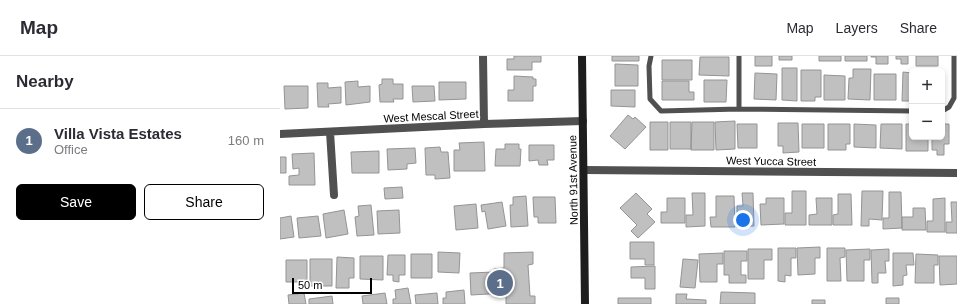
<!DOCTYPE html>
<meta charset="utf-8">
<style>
:root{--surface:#fff;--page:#f7f7f7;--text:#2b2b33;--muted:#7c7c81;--line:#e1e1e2;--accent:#000}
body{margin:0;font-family:Arial,sans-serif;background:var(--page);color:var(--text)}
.controls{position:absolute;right:12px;top:12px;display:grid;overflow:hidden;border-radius:6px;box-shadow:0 2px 6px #0003}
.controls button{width:36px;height:36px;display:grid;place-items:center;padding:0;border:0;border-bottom:1px solid var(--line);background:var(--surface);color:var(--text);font:20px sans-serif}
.scale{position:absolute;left:12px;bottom:10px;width:80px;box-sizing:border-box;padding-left:4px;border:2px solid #000;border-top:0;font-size:11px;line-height:14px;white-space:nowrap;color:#000;-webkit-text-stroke:3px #fff;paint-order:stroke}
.you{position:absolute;left:463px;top:164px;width:14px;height:14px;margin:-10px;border:3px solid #fff;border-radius:50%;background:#1a73e8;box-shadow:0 0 0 6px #1a73e833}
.badge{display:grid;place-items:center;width:26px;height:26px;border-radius:50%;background:var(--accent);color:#fff;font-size:13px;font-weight:700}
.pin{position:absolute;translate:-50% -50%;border:2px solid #fff;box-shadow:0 1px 4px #0006}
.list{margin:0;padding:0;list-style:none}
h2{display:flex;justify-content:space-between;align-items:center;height:52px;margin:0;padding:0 16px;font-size:17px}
h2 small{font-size:13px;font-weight:400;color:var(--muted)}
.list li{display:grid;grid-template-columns:26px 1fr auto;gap:12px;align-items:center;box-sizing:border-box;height:64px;padding:0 16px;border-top:1px solid var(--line)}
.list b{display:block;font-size:15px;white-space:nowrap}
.list p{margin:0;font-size:13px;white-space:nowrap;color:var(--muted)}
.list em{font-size:13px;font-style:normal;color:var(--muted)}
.actions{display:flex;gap:8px;padding:12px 16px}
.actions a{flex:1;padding:9px 0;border:1px solid var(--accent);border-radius:6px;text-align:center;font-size:14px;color:var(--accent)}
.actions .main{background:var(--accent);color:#fff}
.map{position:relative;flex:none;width:677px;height:248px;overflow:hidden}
header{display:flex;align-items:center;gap:24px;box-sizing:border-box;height:56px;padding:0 20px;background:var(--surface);border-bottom:1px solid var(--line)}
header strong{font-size:19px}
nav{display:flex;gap:22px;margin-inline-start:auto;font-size:14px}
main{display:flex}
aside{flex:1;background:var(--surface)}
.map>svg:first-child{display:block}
.building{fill:#c0c0c0;stroke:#949494}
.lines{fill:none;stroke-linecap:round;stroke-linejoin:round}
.lane{stroke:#505050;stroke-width:5}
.street{stroke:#505050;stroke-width:8}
.secondary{stroke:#1d1d1d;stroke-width:8}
.labels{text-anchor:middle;stroke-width:3;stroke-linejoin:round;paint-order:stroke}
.street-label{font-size:11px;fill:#000;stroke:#fff}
</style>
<header>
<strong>Map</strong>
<nav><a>Map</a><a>Layers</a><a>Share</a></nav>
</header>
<main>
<aside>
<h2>Nearby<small></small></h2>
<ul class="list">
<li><span class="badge" style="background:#5c6f8a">1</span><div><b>Villa Vista Estates</b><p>Office</p></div><em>160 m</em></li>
</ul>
<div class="actions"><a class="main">Save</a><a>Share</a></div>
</aside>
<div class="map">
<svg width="677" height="248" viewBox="0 0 677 248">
<rect width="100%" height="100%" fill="#fff"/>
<path class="building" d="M234 0H261V6H252V14H227V3H234Z
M332 0H359V5H332Z
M475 0H492V10H475Z
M499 0H512V4H499Z
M539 0H561V5H539Z
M565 0H587V5H565Z
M591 0H608V8H596V1H591Z
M616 0H628V8H621V3H616Z
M636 0H658V10H636Z
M420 1H449V20L419 19Z
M382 4H412V24H382Z
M335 8 358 9V30H335Z
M502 12H517V45L502 44Z
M573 13H591L590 44 568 43 569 22H573Z
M521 14H541V41H535V45H521Z
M623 16 632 17V45H622Z
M475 17 497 18 496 44 474 43Z
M594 18H616V44H594Z
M544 19 565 20V44H544Z
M234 20 253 21V23H256V30H253V45H228V34H234Z
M102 23H113V28H123V43H113L114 46H100L99 29 102 28Z
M424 24H447L446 46H424Z
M78 25V31L90 30V46L66 49 65 26Z
M382 25H409V36H414V44H382Z
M159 26H186V43L159 44Z
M37 27H48V32L61 31V47L48 48 49 51H38Z
M4 30H28V52L5 53Z
M132 30H154L155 45 133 46Z
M331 34H355V51L331 50Z
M348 59 353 63 355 61 366 71 345 93 330 80Z
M455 65V93L436 94 435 66Z
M370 66H388V94H370Z
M390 66H411V93H390Z
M412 66H434V94H411Z
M498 67H518L519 96 503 97V90H498Z
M457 68H477V92H458Z
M522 68H544V92H522Z
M548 68H570V88H566V94H548Z
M574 68 596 69V92L574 91Z
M601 68H622V93L600 92Z
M626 68H632V81H648V95H626Z
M662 68H669V88H664V99H657V94H652V81H662Z
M204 86 205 115H174V94H180L179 87Z
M225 88H239V93H241L240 110H215L216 93H225Z
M249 89H274V104H267L268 109H259L258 104 249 105Z
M160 91 161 96H168L170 122 155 123V119H146L145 92Z
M135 92 136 107 127 108V113L108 114 107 93Z
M99 95V117H72L71 96Z
M34 97 35 129H9V120L19 119V112L13 113 12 98Z
M0 101H6V117H0Z
M122 131 123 142 105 143 104 132Z
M512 135H526V169H505V157H512Z
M582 135H603L602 164 589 163V170H581Z
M609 136H621L622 172 603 173V162H609Z
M356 137 372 153 367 158 375 166 358 182 351 175 357 169 340 152Z
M412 137H425V170L406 171V159H413Z
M462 137H473L474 170 456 171 455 159H457V150H463Z
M558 138H571L572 169H553V159L558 158Z
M246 140 248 170 231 171 230 149H233V141Z
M436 140H454L455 171H431L430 161H436Z
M253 141H275L276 167H258V161H254Z
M387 142H405V167H381V156H387Z
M486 142H504V168L481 169 480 148H486Z
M536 142H552V169H529V159L537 158Z
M665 142V176H647V165H653V143Z
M222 146 226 170 208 173 205 155 202 156 201 149Z
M671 146H677V177H666V166H672Z
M196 148 198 172 176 174 174 150Z
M91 149 94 179 77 180 75 161 79 160 78 150Z
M633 152H645L646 174H622V161H633Z
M64 154 68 178 46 182 43 158Z
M119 154 120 177 98 178 97 155Z
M11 160 14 181 0 183V162Z
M38 160 41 180 19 182 17 162Z
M350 186H374V209H365V203H350Z
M540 191V202H535V218L518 219 517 192Z
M498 192H516V202H511V220L505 219V226L498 225Z
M547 192H565V201L560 202 561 225H547Z
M468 193H492V204H484V223H468Z
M590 193V204H584V225H567L566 194Z
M609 193V205H605L606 217H598V227H592L591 194Z
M444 195H467V205H461V219H466V227H449V219H444Z
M158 196 180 197 179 217 158 216Z
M253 196V208L248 209 250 240H255V248H226V237L191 239 190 217 214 216V213L224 212V197Z
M443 197V208H437V226H420L419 198Z
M613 197H633L634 209H626L627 219 623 220V229L613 230Z
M131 198H152V222H131Z
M636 198 658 199V209H654V227H635Z
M108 199H125V219H119V226L113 225V219H107Z
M80 200H103V224L80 223Z
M659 200H677V228L660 229Z
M57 201 74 202V222H69V232H56Z
M30 203H52V230H30Z
M403 203 418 204 415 232 400 231Z
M6 204H27V226H6Z
M375 210V233H365V222H351V211Z
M128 232 131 248H113V243H116L115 234Z
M184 234 185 248H163V242H166V236Z
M441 236 475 237V248H440Z
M24 237 26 248H9L8 239Z
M105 237 107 248H83L82 240Z
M157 237 158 248H136L135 239Z
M396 238H407L406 243 426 244V248H396Z
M52 240 53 248H29V243Z
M338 242H371V248H338Z
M606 242H619V248H606Z
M532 244H545V248H532Z"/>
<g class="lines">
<path class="lane" d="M371 0 369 10 370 43 381 55 459 53 632 55
M459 0V53
M662 55 669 51 674 42V0"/>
<path class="street" d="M203 0 204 68
M50 76 54 139
M0 78 204 68 303 65
M304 114 677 117"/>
<path class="secondary" d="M302 0 305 248"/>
</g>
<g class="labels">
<g class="street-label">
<text transform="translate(151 60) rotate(-3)" y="4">West Mescal Street</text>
<text transform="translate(491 105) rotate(1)" y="4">West Yucca Street</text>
<text transform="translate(293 124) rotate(-91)" y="4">North 91st Avenue</text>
</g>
</g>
</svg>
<div class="controls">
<button>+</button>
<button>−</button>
</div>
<div class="scale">50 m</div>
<div class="you"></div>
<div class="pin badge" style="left:220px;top:227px;background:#5c6f8a">1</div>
</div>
</main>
